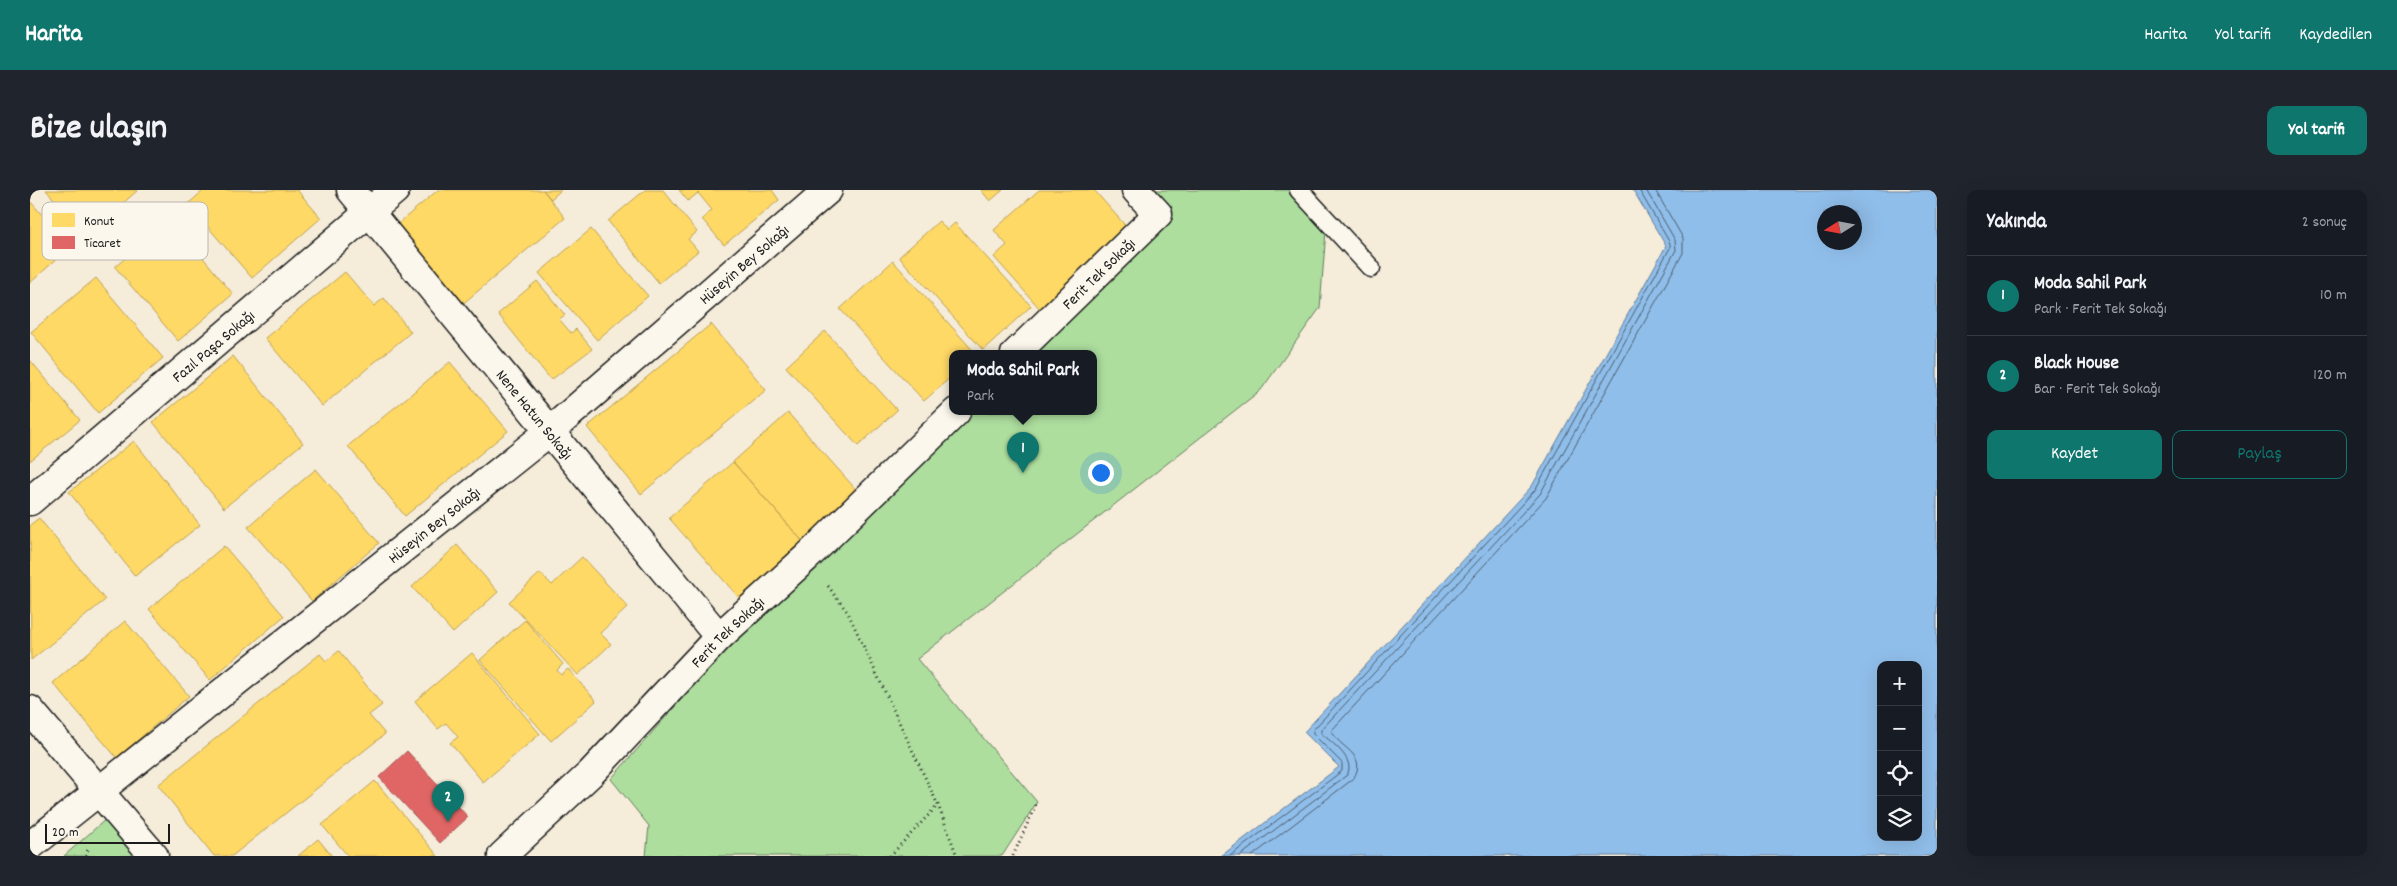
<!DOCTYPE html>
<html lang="tr">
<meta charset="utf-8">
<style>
:root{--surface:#171b24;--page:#20242c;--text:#f1f3f6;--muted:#9ea1a6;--line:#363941;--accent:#0f766e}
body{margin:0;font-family:Dekko,sans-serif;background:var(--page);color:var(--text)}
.controls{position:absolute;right:15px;bottom:15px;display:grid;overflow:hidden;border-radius:10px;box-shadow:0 5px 20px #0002}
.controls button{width:45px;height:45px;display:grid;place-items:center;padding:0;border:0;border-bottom:1px solid var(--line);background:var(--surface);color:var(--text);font:25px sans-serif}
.compass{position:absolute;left:1787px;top:15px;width:45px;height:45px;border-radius:50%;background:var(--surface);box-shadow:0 5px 20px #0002;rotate:259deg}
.scale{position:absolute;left:15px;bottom:12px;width:125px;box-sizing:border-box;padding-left:5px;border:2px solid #1c1c1c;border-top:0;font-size:14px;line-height:18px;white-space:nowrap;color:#1c1c1c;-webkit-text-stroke:4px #fbf7ec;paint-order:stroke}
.you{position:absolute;left:1070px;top:282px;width:18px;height:18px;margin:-12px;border:4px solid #fff;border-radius:50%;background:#1a73e8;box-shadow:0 0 0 8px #1a73e833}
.badge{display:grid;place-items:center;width:32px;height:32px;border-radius:50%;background:var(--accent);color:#fff;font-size:16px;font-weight:700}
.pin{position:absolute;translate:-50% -41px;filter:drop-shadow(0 1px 2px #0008)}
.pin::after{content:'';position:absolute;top:26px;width:18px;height:15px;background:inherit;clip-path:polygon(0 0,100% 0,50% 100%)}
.popup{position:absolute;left:919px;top:160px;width:148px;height:65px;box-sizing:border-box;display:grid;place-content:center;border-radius:10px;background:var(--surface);filter:drop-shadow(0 1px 4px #0005);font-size:16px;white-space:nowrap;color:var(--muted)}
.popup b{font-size:19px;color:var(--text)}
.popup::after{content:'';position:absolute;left:50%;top:100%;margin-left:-10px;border:10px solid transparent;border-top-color:var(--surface)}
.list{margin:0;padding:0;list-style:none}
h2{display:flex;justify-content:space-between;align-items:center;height:65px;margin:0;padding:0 20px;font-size:21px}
h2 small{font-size:16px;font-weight:400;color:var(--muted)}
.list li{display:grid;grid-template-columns:32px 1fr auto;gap:15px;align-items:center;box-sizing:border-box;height:80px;padding:0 20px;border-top:1px solid var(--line)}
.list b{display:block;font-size:19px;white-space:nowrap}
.list p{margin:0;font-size:16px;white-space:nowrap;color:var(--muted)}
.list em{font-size:16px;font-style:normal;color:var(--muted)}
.actions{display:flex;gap:10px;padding:15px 20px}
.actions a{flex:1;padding:11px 0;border:1px solid var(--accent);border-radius:10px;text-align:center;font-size:18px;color:var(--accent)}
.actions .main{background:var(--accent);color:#fff}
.icon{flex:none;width:28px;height:28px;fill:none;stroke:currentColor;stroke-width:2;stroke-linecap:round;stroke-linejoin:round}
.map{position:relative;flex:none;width:1907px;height:666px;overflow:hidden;border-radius:10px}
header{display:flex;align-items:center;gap:30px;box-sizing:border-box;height:70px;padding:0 25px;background:var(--accent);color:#fff}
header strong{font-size:24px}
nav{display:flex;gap:28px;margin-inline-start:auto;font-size:18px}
.intro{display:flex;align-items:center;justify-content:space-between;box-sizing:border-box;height:120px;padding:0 30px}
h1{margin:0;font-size:35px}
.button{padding:12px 22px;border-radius:10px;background:var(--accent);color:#fff;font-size:18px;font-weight:700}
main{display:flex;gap:30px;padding:0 30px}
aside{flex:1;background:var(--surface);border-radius:10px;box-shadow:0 5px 20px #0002}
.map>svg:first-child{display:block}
.green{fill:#adde9e;stroke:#647d5d}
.water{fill:#90beea;stroke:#627d98;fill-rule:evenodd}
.homes{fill:#ffd966;stroke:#bba050}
.shops{fill:#e06666;stroke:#a55050}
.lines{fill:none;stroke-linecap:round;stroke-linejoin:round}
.shore{stroke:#4a5d6e;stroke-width:1}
.service-casing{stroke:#1c1c1c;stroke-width:21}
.minor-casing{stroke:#1c1c1c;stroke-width:31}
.path{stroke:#1c1c1c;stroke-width:3;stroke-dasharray:1 4;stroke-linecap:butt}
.service{stroke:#fbf7ec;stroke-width:18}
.minor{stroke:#fbf7ec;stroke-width:28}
.labels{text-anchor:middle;stroke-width:5;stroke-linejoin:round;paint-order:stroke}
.street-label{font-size:16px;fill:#1c1c1c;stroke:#fbf7ec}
.key{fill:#fbf7ec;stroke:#b8b5ae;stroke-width:1}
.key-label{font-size:14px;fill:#1c1c1c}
</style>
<header>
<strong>Harita</strong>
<nav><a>Harita</a><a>Yol tarifi</a><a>Kaydedilen</a></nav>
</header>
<div class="intro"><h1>Bize ulaşın</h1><a class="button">Yol tarifi</a></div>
<main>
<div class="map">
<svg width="1907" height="666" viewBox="0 0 1907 666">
<rect width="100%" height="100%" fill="#f5ecda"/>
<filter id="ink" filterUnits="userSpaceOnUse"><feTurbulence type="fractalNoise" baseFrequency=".02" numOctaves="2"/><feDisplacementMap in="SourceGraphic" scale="10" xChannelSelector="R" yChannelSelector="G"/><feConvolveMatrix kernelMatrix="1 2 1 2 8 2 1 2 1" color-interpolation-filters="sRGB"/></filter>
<g filter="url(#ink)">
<path class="green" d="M1106 0H1261L1296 40 1290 118 1231 200 887 469 1007 612 972 666H616L619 636 581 589 777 367 926 222H1063V164H985L1128 24Z
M77 628 111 666H34Z"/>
<path class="water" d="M1603 0H1907V666H1191L1309 577 1274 542 1502 296 1636 56ZM1794 22H1824V52H1794ZM1851 475H1888V647H1851Z"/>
<path class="homes" d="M16 0H108L56 46Z
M174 0H267L291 28 222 88 158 14Z
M408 0H513L535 28 430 116 364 37Z
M513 0H531L521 9Z
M615 0H633L667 42 658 49 668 61 629 93 578 31Z
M649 0H742L749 10 694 55 672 29 682 20 668 3 658 11Z
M951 0H973L960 11Z
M1009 0H1064L1101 42 1012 121 964 67 977 55 964 40Z
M0 11 40 57 0 93Z
M141 29 203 104 148 151 85 77Z
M909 31 917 40 925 33 1001 116 953 160 869 67Z
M561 39 618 106 567 150 509 83Z
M863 71 946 164H923V185L894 211 810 119Z
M315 82 344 116 354 108 381 142 292 216 235 148Z
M66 88 133 168 68 223 1 142Z
M507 91 535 125 529 129 541 143 546 139 562 159 521 190 468 124Z
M681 134 736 200 611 304 557 237Z
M795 141 867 220 828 256 756 177Z
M203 166 273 253 194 318 123 232Z
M0 170 50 230 0 271Z
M420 172 478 241 375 326 318 256Z
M758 223 830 304 775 354 703 272Z
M104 251 170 335 105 386 39 302Z
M703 272 775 354 711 410 639 328Z
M286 279 349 353 282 411 218 337Z
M9 328 75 410 1 470 0 335Z
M427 355 468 402 423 443 382 397Z
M194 356 254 426 180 490 119 419Z
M552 367 598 417 570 443 581 454 548 485 479 412 510 383 522 395Z
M495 430 533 474 527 480 531 485 538 479 566 511 521 551 450 470Z
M95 431 159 506 87 568 23 493Z
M309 461 352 515 339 525 355 544 202 666H184L128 595 290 464 296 471Z
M442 463 510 544 453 592 420 553 428 547 416 533 408 539 385 511Z
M345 591 408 666H318L292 635Z
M288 649 302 666H268Z"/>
<path class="shops" d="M377 561 438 627 410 653 349 587Z"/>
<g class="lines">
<path class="shore" d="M1200 666 1312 581V573L1283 544V540L1505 300 1640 58V53L1609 0
M1210 666 1317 585C1326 569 1302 553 1291 543V540L1510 304 1646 60 1645 50 1616 0
M1222 666 1323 589C1340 563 1306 558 1302 540L1516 308 1653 63V48L1625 0"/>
<defs>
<path id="service" d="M1269 0 1341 78"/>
<g id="minor">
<path id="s1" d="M321 0 689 447"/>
<path id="s2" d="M985 164 1128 24 1106 0"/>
<path id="s3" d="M0 311 365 0"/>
<path d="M0 520 124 666"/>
<path id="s4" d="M0 656 519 242 798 0"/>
<path id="s5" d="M472 666 560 584 689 447 777 367 926 222"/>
</g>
</defs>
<use href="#service" class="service-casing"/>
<use href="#minor" class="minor-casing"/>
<path class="path" d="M798 396 818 423 908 615 927 666
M57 666 58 657
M860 666 908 615
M983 666 1007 612"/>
<use href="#service" class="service"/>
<use href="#minor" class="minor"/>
</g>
</g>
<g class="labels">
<g class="street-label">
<text dy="6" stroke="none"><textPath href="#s4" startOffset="921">Hüseyin Bey Sokağı</textPath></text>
<text dy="6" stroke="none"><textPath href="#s2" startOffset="116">Ferit Tek Sokağı</textPath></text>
<text dy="6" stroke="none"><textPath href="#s3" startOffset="240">Fazıl Paşa Sokağı</textPath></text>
<text dy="6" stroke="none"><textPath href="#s1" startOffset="290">Nene Hatun Sokağı</textPath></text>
<text dy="6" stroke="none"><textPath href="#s4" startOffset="516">Hüseyin Bey Sokağı</textPath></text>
<text dy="6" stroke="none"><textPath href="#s5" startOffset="318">Ferit Tek Sokağı</textPath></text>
</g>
</g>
<rect x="12" y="12" width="166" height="58" rx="8" class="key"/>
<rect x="22" y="23" width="23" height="14" fill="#ffd966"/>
<rect x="22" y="46" width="23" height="13" fill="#e06666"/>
<g class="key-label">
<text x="54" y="35">Konut</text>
<text x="54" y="57">Ticaret</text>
</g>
</svg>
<div class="controls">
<button>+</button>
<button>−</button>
<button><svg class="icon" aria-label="locate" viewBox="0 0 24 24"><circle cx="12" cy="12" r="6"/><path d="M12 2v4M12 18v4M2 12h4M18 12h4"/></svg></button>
<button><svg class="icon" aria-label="layers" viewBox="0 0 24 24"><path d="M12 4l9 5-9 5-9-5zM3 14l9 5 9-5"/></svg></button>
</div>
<svg class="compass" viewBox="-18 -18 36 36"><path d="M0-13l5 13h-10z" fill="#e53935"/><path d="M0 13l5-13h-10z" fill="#9ea1a6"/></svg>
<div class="scale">20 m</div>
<div class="you"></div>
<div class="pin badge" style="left:993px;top:283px">1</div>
<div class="popup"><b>Moda Sahil Park</b>Park</div>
<div class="pin badge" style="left:418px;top:632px">2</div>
</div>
<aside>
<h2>Yakında<small>2 sonuç</small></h2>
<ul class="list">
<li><span class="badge">1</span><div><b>Moda Sahil Park</b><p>Park · Ferit Tek Sokağı</p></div><em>10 m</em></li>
<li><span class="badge">2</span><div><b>Black House</b><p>Bar · Ferit Tek Sokağı</p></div><em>120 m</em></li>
</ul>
<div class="actions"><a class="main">Kaydet</a><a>Paylaş</a></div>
</aside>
</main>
